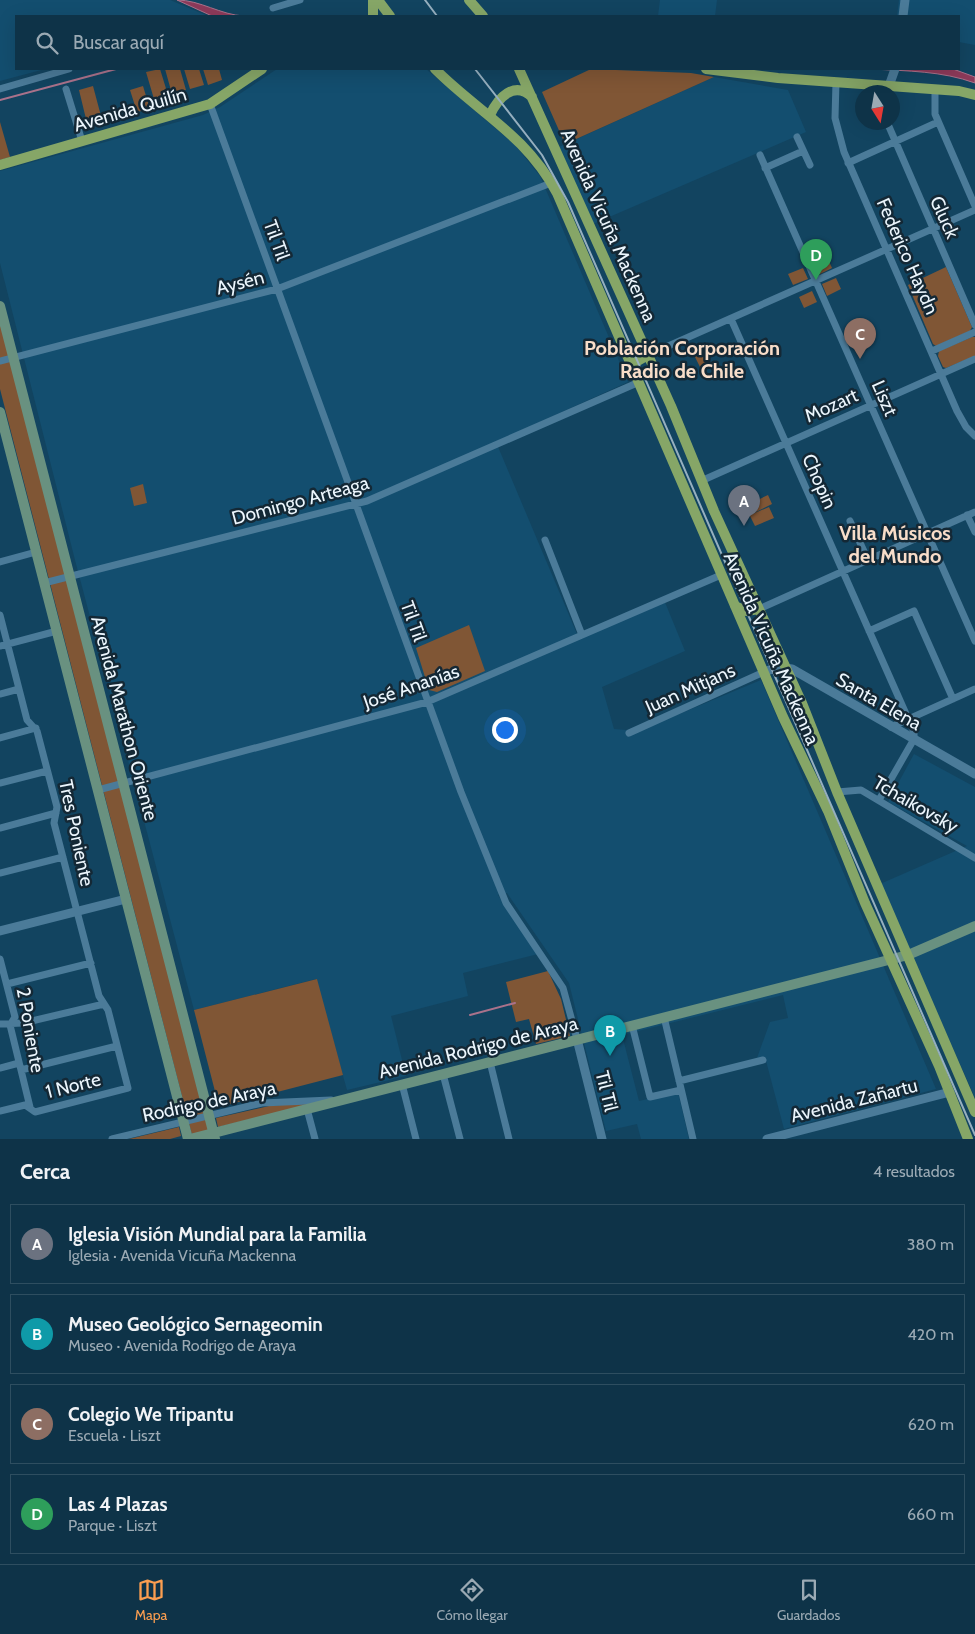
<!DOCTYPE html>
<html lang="es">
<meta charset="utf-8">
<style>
:root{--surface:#0e3348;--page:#1c3f52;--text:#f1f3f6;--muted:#9baab4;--line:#2e4e60;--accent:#fb9e50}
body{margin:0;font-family:Cabin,sans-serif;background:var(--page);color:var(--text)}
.compass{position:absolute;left:855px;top:85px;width:45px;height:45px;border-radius:50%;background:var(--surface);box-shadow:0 5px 20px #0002;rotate:169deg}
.you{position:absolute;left:504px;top:729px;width:18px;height:18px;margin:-12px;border:4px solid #fff;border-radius:50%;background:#1a73e8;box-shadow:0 0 0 8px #1a73e833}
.badge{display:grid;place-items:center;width:32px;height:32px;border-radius:50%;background:var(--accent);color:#fff;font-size:16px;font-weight:700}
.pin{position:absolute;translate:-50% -41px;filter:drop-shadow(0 1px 2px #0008)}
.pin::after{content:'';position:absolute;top:26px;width:18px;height:15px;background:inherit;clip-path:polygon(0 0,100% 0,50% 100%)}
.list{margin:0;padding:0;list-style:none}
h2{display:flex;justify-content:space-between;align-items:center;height:65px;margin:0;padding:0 20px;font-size:21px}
h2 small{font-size:16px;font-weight:400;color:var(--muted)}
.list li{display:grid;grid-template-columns:32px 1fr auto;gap:15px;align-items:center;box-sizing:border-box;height:80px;margin:0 10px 10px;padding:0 10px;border:1px solid var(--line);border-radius:0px}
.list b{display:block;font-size:19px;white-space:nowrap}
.list p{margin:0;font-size:16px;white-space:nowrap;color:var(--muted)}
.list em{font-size:16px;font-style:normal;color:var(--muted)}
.icon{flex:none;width:28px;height:28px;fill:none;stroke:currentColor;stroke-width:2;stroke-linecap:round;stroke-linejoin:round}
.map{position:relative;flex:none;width:975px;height:1139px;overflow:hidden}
.search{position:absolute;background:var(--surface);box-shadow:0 5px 20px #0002;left:15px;right:15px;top:15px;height:55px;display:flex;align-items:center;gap:12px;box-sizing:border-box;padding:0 18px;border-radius:0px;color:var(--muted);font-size:19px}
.sheet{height:425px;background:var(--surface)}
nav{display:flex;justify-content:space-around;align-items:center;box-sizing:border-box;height:70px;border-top:1px solid var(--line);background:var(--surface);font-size:14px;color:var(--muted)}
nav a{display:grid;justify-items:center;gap:2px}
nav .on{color:var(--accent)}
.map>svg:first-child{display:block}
.built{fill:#134e6f}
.green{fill:#805635}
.water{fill:#8d3a5a;stroke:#aa728b}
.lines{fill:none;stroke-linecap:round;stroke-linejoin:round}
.stream{stroke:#aa728b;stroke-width:2}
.minor{stroke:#4b7b99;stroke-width:7}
.tertiary{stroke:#4b7b99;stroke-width:9}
.secondary{stroke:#699180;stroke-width:10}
.primary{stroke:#86a667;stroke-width:10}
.rail{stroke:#96afbf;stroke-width:2}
.labels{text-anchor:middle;stroke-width:5;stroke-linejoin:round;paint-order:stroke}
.street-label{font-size:19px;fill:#ecf6fd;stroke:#142835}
.neighbourhood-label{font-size:20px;font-weight:bold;fill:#f8ddc9;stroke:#142835}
</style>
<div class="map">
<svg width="975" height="1139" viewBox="0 0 975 1139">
<rect width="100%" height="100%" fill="#124460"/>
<path class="built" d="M0 0H170L208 16H16V69H45L0 81Z
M660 0H717L715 16H658Z
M899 0H975V45L959 42V16H897Z
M277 69H426L515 145 540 176 628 382 496 442 577 634 664 600 685 651 602 687 614 729 638 731 761 680 936 1089 784 1129 765 1057 757 1058 770 1022 788 1018 783 995 622 1035 639 1101 678 1092 689 1139H641L637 1124 606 1131 569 983 507 893 498 895 538 954 463 973 468 996 391 1016 406 1076 347 1090 316 979 194 1010 75 560 0 263V171L203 115 220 107Z
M714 77 788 90 806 132 593 224 559 147Z
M914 754 975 787V1098L880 884 967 846 888 802Z"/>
<path class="green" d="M160 69 168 95 154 99 146 72Z
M165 69H180L186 90 172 94Z
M184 69H199L204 85 190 89Z
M203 69H219L222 80 208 85Z
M591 69 691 73 714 77 565 144 542 92Z
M93 86 101 116 86 119 79 90Z
M143 86 150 109 137 112 130 90Z
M0 122 10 157 0 160Z
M827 257 832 268 818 275 813 264Z
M946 267 972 327 970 331 936 346 933 344 908 285Z
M803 268 808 279 793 285 788 274Z
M836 278 841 289 827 296 822 284Z
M812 291 817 302 804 308 799 297Z
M0 315 213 1139H193L0 389Z
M972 337H975V356L946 368 943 367 938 356 939 351Z
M698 345 709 368 702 371 691 349Z
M143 484 147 503 134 506 130 488Z
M768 495 772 504 750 515 769 507 774 518 755 526 745 506Z
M469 625 485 671 437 692 429 690 416 648Z
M548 971 561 999 570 1036 536 1044 529 1019 516 1022 506 982Z
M317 979 343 1075 227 1105 217 1099 194 1010Z
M306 1103 307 1106 218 1127 216 1118 269 1106Z
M179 1127 181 1136 170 1139H129Z"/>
<path class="water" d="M177 0C200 0 221 15 244 16H212Z
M872 69H953L975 77V83C942 71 907 71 872 69Z"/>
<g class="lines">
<path class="stream" d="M0 100 116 69
M470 1015 515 1003"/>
<path class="minor" d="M273 8 300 0
M836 82 835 118 844 152 957 411 966 427 975 436
M0 89 69 69
M66 89 82 141
M935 89V114L975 206
M210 104 461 792 506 903 563 988 577 1039
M887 122 975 325
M797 137 810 165
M760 155 975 641
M848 163 938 122
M765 168 803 151
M731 319 914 732V739L879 800
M932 351 975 332
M648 355 975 210
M0 361 277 289 551 183
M701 481 975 359
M967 515 975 532
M850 521 868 560
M545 540 582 635
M0 562 36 552
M44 583 367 501 637 383
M759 609 975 512
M0 615 27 720 37 731 57 807 54 823 99 996 108 1010 128 1088 35 1112 25 1105 0 1111
M869 631 914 611 953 699
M0 646 57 631
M0 694 19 689
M891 727 975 689
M629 733 764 672
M0 738 36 728
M0 783 47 771
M98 790 427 702 721 575
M837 792 861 790 975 858
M0 828 56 813
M0 873 63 857
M0 959 15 1017 10 1025 30 1107
M7 984 91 963
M664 1017 693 1139
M0 1024 23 1023 104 1004
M632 1025 650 1097 681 1090
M490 1062 509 1139
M0 1068 19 1063
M21 1070 117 1046
M443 1074 460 1139
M679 1081 763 1060
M402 1084 416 1139
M307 1109 315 1139
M112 1139 262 1103 331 1100"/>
<path class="tertiary" d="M903 16 905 0
M889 86 895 69
M764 672 778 667 792 669 975 774
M0 931 126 899
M577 1039 602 1139
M767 1139 950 1092"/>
<path class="secondary" d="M0 306 215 1139
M0 412 188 1139
M190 1139 908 955 975 926"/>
<path class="primary" d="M378 0 390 16
M469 0 483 16
M373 16V0
M435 69C479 113 525 134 557 193L783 717 828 811 865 903 939 1066 968 1139
M519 69 671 406 714 511 802 703 837 792 975 1112
M706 69 778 78 959 91 975 95
M490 115C498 98 514 80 532 97
M0 165 210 104 262 69
M631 369 636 362 648 355
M735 606 746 611 759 609"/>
<path class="rail" d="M425 0 437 16
M475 69 542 155 568 202 975 1135"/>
</g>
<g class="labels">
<g class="street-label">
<text transform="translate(130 109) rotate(-16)" y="7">Avenida Quilín</text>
<text transform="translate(945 217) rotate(66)" y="7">Gluck</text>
<text transform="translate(609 225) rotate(66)" y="7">Avenida Vicuña Mackenna</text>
<text transform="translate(277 240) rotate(70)" y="7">Til Til</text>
<text transform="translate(908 256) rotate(66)" y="7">Federico Haydn</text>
<text transform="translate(240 282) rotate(-14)" y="7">Aysén</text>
<text transform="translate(885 398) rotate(66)" y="7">Liszt</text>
<text transform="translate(831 405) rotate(-24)" y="7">Mozart</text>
<text transform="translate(820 481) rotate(66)" y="7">Chopin</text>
<text transform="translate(300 500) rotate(-15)" y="7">Domingo Arteaga</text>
<text transform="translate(414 621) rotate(70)" y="7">Til Til</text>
<text transform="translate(772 648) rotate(66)" y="7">Avenida Vicuña Mackenna</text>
<text transform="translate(411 686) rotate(-19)" y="7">José Ananías</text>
<text transform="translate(690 688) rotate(-24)" y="7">Juan Mitjans</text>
<text transform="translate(879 701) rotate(30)" y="7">Santa Elena</text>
<text transform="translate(125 718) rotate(75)" y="7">Avenida Marathon Oriente</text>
<text transform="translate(916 804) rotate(30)" y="7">Tchaikovsky</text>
<text transform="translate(77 833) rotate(78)" y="7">Tres Poniente</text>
<text transform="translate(31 1030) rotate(80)" y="7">2 Poniente</text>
<text transform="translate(478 1047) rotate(-14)" y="7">Avenida Rodrigo de Araya</text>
<text transform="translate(73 1085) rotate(-14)" y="7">1 Norte</text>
<text transform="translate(607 1091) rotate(76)" y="7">Til Til</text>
<text transform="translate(854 1100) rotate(-14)" y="7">Avenida Zañartu</text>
<text transform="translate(209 1101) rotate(-12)" y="7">Rodrigo de Araya</text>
</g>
<g class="neighbourhood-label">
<text x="682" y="355">Población Corporación<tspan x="682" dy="23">Radio de Chile</tspan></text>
<text x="895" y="540">Villa Músicos<tspan x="895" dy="23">del Mundo</tspan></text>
</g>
</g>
</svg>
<svg class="compass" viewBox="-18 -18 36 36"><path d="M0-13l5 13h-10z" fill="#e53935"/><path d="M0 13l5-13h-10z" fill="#9baab4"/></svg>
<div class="you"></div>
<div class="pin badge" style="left:744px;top:526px;background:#6b7280">A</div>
<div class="pin badge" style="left:610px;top:1056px;background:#0f9aa8">B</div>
<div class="pin badge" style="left:860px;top:359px;background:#8d6e63">C</div>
<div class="pin badge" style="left:816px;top:280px;background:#2e9e5b">D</div>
<div class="search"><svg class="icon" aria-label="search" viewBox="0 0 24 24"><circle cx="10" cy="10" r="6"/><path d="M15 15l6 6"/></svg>Buscar aquí</div>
</div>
<section class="sheet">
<h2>Cerca<small>4 resultados</small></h2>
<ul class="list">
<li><span class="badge" style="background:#6b7280">A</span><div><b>Iglesia Visión Mundial para la Familia</b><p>Iglesia · Avenida Vicuña Mackenna</p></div><em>380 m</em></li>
<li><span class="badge" style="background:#0f9aa8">B</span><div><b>Museo Geológico Sernageomin</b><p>Museo · Avenida Rodrigo de Araya</p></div><em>420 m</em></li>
<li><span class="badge" style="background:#8d6e63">C</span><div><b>Colegio We Tripantu</b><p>Escuela · Liszt</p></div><em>620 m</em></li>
<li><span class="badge" style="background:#2e9e5b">D</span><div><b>Las 4 Plazas</b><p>Parque · Liszt</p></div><em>660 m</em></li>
</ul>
</section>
<nav>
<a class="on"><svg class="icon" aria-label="map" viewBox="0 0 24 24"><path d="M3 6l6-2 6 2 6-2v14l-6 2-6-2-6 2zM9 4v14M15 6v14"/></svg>Mapa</a>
<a><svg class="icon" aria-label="directions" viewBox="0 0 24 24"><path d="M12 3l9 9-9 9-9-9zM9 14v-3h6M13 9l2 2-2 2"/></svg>Cómo llegar</a>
<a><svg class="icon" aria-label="saved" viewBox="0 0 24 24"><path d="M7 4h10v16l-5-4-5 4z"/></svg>Guardados</a>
</nav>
